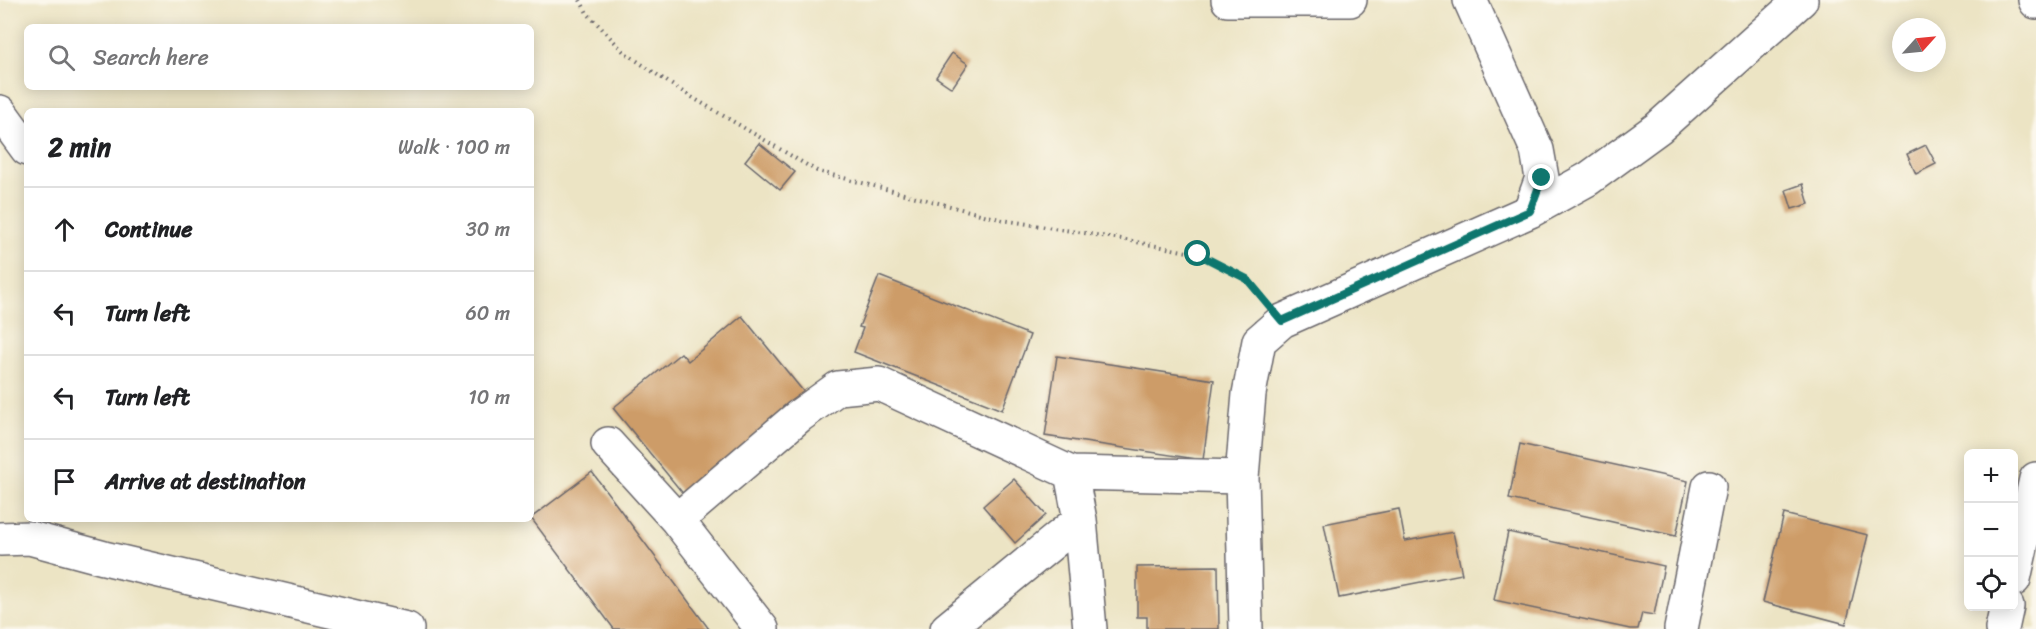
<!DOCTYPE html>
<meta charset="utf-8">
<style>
:root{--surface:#fff;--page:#f2f2f2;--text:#202124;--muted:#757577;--line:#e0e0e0}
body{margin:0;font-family:Sriracha,sans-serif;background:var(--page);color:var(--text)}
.controls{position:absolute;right:18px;bottom:18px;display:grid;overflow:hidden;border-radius:9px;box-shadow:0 3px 15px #0003}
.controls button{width:54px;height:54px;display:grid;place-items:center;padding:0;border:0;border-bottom:2px solid var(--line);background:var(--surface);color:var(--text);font:30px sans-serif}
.compass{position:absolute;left:1892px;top:18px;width:54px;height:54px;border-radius:50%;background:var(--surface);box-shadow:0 3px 15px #0003;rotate:63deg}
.stop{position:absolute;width:18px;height:18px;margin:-14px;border:4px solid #0f766e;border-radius:50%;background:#fff}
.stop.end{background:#0f766e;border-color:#fff;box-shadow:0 2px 6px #0008}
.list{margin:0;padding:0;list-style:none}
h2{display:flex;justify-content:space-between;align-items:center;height:78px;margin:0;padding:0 24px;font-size:26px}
h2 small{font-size:20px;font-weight:400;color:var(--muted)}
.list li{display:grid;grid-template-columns:39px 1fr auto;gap:18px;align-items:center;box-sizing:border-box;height:84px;padding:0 24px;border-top:2px solid var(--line)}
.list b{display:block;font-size:22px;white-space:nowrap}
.list em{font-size:20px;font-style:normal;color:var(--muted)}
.icon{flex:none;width:33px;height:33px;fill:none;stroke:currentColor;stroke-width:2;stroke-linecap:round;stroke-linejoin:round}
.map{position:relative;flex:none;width:2036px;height:629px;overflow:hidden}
.search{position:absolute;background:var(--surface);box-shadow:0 3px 15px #0003;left:24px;top:24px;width:510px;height:66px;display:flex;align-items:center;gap:15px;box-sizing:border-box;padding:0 21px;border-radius:9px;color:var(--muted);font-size:22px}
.panel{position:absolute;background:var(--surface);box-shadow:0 3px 15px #0003;left:24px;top:108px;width:510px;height:414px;border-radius:9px}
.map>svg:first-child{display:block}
.building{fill:#cd9c68}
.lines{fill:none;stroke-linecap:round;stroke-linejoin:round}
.minor-casing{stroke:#69666b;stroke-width:36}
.path{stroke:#69666b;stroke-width:4;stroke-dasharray:1.5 4.5;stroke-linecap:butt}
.minor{stroke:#fff;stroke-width:33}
.route{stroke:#0f766e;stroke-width:8}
</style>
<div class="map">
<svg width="2036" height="629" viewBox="0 0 2036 629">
<rect width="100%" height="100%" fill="#fbf7ec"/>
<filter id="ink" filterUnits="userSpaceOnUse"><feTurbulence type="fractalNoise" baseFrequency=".0167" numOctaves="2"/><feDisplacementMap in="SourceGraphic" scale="12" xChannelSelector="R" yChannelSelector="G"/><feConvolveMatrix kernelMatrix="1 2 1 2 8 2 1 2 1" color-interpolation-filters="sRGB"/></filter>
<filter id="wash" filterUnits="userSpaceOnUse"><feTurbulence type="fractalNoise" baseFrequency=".008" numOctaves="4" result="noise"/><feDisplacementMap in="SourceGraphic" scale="24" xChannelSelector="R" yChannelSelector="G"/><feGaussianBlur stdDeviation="1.35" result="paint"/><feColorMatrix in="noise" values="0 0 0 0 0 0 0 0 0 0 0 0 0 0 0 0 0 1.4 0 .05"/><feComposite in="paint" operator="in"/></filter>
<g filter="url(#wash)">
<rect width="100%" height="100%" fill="#ece4c4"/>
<g id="blocks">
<path class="building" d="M952 53 968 64 952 88 936 77Z
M759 143 795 172 780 190 745 161Z
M1926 145 1936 164 1916 174 1907 154Z
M1803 184 1809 204 1792 209 1786 190Z
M879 276 1030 335 1002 410 854 352 863 328 859 327Z
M742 316 807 396 685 496 613 408 681 353 688 361Z
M1057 356 1214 380 1203 460 1045 436Z
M1520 444 1688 481 1676 536 1509 499Z
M592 472 709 629H614L531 518Z
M1014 479 1046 515 1015 543 983 506Z
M1399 509 1405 541 1453 532 1462 574 1339 598 1324 524Z
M1784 514 1868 535 1846 624 1763 602Z
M1508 532 1664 566 1654 615 1642 613 1638 629H1630L1494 600Z
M1218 566 1219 629H1147V617H1137V567Z"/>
</g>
</g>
<g filter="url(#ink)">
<use href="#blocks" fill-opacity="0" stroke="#69666b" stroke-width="1.5"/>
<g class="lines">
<defs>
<path id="minor" d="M1228 0H1350
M2035 0 2036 2
M0 112 27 149
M1530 211 1588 179 1658 128 1801 0
M608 444 677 520 799 416 838 388 879 384 1071 473 1242 477
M1071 473 1080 520 1090 629
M677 520 762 629
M0 539 30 538 104 558 407 629
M2014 579 2036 479
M947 629 1080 520
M1246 629 1242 477 1249 394 1259 341 1282 321 1530 211 1542 178 1537 150 1470 0
M1681 629 1709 487
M2002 629 2007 606"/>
</defs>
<use href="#minor" class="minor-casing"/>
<path class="path" d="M580 0 587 13 624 52 678 89 817 171 1003 220 1121 239 1198 254 1247 279 1262 297"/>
<use href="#minor" class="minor"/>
</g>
</g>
<g class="lines" filter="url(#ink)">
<path class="route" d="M1198 254 1247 279 1282 321 1530 211 1542 178"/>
</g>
</svg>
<div class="controls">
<button>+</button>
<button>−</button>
<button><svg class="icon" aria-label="locate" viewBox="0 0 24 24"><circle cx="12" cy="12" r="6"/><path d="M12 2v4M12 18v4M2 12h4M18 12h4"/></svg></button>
</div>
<svg class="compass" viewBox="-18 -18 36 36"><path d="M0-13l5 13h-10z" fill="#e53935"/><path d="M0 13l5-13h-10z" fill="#757577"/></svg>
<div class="stop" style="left:1198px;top:254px"></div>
<div class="stop end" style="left:1542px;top:178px"></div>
<div class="search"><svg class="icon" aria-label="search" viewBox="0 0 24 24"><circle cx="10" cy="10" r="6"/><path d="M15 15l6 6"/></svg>Search here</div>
<section class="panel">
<h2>2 min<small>Walk · 100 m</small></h2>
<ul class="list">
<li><svg class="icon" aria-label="ahead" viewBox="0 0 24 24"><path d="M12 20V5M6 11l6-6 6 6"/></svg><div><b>Continue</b></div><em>30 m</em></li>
<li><svg class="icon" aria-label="left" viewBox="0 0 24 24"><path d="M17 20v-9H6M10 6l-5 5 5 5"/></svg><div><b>Turn left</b></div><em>60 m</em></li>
<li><svg class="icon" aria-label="left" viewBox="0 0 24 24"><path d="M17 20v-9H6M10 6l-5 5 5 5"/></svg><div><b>Turn left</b></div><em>10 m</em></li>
<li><svg class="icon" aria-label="arrive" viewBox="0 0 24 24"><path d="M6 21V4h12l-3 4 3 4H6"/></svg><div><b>Arrive at destination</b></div></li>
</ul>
</section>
</div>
